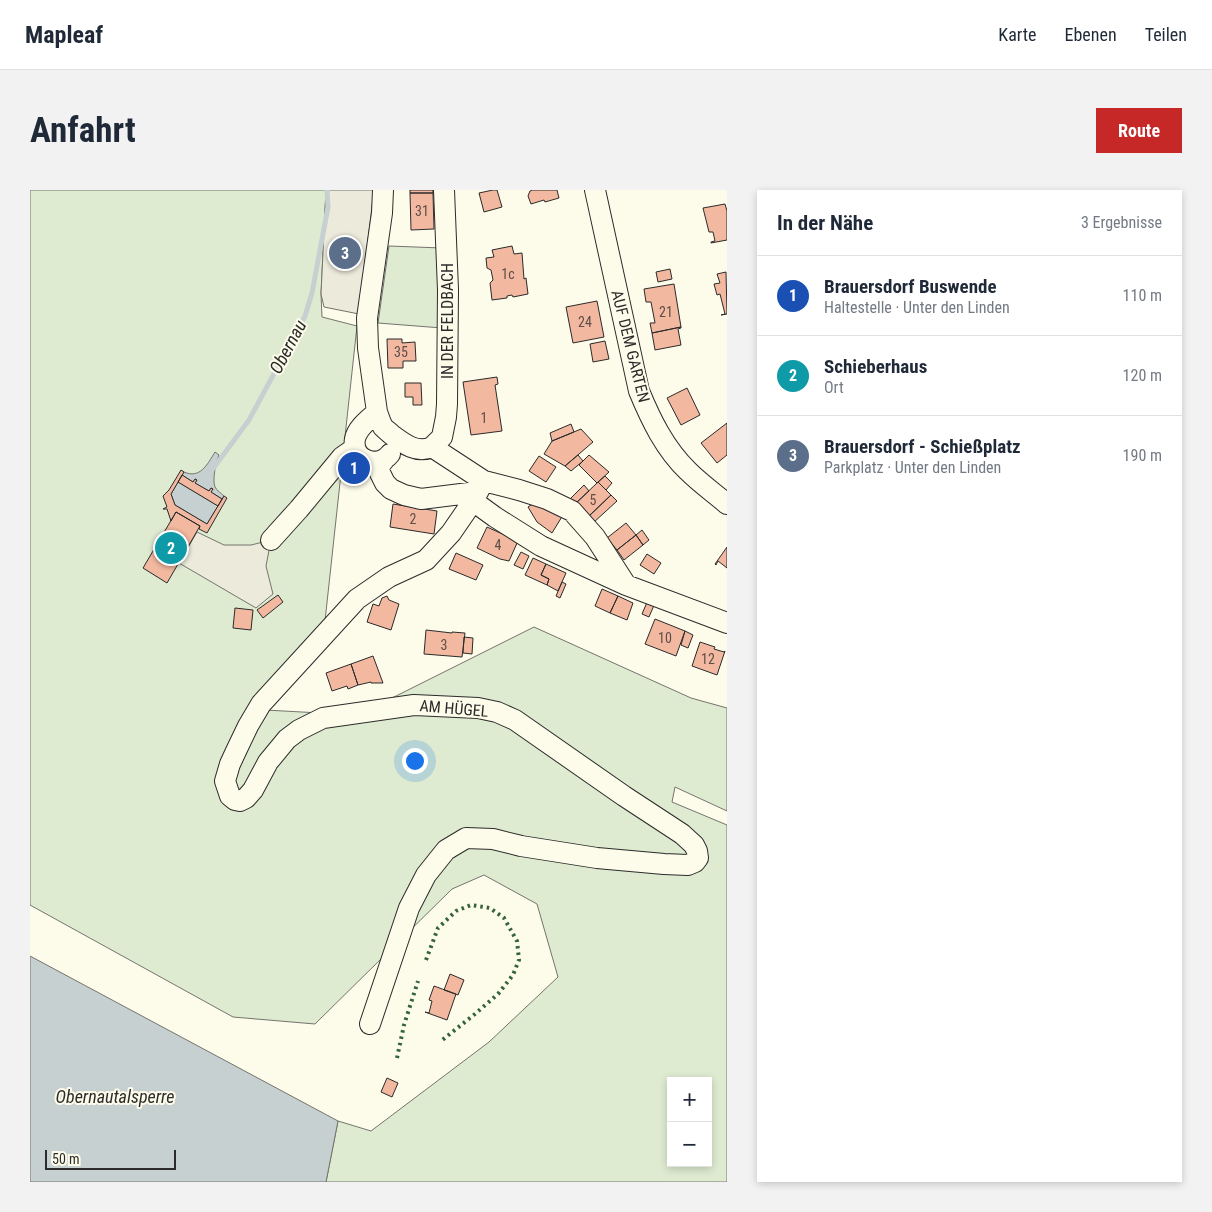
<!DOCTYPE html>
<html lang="de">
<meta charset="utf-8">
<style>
:root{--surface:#fff;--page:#f2f2f3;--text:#1f2937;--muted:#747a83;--line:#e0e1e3;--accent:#c62828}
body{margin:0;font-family:"Roboto Condensed",sans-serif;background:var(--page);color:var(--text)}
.controls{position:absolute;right:15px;bottom:15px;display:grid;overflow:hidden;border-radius:0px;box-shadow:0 2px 8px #0003}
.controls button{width:45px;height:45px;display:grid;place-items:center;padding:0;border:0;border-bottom:1px solid var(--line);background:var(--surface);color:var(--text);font:25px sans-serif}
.scale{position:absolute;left:15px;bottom:12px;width:131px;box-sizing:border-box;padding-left:5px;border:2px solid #2b2b2b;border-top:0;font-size:14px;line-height:18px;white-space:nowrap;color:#2b2b2b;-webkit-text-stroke:4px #fdfbea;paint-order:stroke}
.you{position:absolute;left:384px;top:570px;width:18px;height:18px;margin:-12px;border:4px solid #fff;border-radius:50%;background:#1a73e8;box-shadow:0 0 0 8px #1a73e833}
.badge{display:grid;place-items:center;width:32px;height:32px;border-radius:50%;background:var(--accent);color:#fff;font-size:16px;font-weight:700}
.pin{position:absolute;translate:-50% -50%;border:2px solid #fff;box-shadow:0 1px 5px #0006}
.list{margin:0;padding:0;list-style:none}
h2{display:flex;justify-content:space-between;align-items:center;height:65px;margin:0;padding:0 20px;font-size:21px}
h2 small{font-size:16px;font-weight:400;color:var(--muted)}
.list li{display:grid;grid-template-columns:32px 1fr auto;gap:15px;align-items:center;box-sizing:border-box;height:80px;padding:0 20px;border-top:1px solid var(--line)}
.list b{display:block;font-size:19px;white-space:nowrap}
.list p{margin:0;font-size:16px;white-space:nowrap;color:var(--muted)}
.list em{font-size:16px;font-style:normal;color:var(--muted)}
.map{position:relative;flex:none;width:697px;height:992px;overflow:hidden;border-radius:0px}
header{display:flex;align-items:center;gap:30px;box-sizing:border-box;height:70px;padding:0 25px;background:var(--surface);border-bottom:1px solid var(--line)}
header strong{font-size:24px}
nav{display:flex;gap:28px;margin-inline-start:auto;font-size:18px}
.intro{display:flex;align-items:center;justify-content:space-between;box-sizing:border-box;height:120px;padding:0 30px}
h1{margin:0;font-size:35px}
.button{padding:12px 22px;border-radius:0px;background:var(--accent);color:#fff;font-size:18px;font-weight:700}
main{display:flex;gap:30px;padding:0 30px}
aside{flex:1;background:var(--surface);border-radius:0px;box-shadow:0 2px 8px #0003}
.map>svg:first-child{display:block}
.green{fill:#deebd1;stroke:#74746e;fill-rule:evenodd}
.parking{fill:#eceadb;stroke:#74746e}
.water{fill:#c7d0d0;stroke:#74746e}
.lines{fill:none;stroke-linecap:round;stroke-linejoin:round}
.stream{stroke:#c7d0d0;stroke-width:5}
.building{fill:#f2b8a0;stroke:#2b2b2b}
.minor-casing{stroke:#2b2b2b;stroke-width:22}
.minor{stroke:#fdfbea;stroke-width:20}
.hedge{stroke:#34623c;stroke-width:4;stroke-dasharray:2.5 4;stroke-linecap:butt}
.labels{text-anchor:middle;stroke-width:4;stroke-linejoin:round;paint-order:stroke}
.number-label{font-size:14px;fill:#5d4e48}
.street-label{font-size:16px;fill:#2b2b2b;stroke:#fdfbea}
.water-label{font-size:18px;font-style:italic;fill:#2b2b2b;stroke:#fdfbea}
</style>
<header>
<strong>Mapleaf</strong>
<nav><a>Karte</a><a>Ebenen</a><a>Teilen</a></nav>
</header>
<div class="intro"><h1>Anfahrt</h1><a class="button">Route</a></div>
<main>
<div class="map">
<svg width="697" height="992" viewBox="0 0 697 992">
<rect width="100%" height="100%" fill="#fdfbea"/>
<path class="green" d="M0 0H296L291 104 292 127 327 136 295 431 216 519 328 525 504 437 661 508 697 518V621L645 597 642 612 697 635V992H296L308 931 341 941 459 852 528 787 507 714 454 685 422 699 285 834 203 827 0 715ZM641 891H678V973H641Z
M359 56 412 58V138L348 133Z"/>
<path class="parking" d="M296 0H344L329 124 294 117 291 104Z
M167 342 194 355H221L241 350 236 376 243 404 226 418 149 373Z"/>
<path class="water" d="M185 262 189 265C186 272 182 290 185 297 187 301 191 303 194 306L192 309 181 302 183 299 181 298 179 301 165 293 167 290 165 289 163 292 152 285 154 282C170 289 177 275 185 262Z
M148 292 188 316 177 334 145 315 141 304Z
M0 766 308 931 296 992H0Z"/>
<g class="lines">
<path class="stream" d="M182 280 219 230 275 126 282 103 298 17 297 0"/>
</g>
<path class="building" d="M380 0H403V3H380Z
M463 0H467L472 17 454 22 449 3Z
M502 0H527L529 8 515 12 514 10 501 14 498 6 500 1Z
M380 3H403L404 39 381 40Z
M695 14 697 21V50L681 53V52L685 51 683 42H679L673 18Z
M482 56 484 64 492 63 494 89 496 88 498 104 483 107 482 105 477 106V108L462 110 460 93 463 90 461 80 457 78 456 68 464 67 462 60Z
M640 79 642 89 628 92 626 82Z
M696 82 697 124 691 125 695 124 690 104 687 105 684 94 690 93 687 84Z
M644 94 651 137 622 143 620 133H625L621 112H616L614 99Z
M567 111 574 147 543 153 536 117Z
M651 137V138L648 139 651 155 625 160 622 143Z
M357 149H372V153L385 152 386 171H373V178H358Z
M575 151 579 169 563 172 560 154Z
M467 187 468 194 465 195 472 241 441 245 433 192Z
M375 193H391L392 215H383V207H375Z
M657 198 670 225 651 235 637 208Z
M697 233V265L687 273 671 253Z
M541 234 544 242 522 251 520 243Z
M551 239 563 252 535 276 514 264 522 251Z
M548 265 553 271 541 281 535 276Z
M559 265 579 282 567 293 549 275Z
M509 266 526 277 516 292 499 281Z
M151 280 154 282 141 304 145 315 177 334 194 306 197 308 177 343 169 339 170 336 146 322 141 331 137 319H133L137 317 133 306 139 300Z
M152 285 163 292 165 289 167 290 165 293 179 301 181 298 183 299 181 302 192 309 188 316 148 292Z
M575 286 582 293 576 300 568 292Z
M568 292 581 305 558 327 545 314Z
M554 295 559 301 545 314 540 309Z
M581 305 587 311 563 333 558 327Z
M507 311 533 325 522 343 507 332 498 317Z
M363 314 407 321 404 344 360 337Z
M146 322 170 336 137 393 113 378Z
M596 333 606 345 587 360 577 348Z
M457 337 488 351 479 371 470 369 447 358Z
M612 340 619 350 613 355 606 345Z
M606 345 613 355 594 370 587 360Z
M697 357V378L688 371 686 375 685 374Z
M491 362 499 366 493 379 484 375Z
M426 363 453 375 446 390 419 379Z
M617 364 631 373 624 384 610 375Z
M503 368 516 374 511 385 519 389 517 395 495 385Z
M516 374 536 383 528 401 517 395 519 389 511 385Z
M532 392 536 394 530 408 526 406Z
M572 399 588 406 580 423 565 416Z
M248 405 253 412 233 428 227 420Z
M357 406 359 410 369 414 361 440 337 432 343 414 349 416 352 408Z
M588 406 603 413 597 430 580 423Z
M618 410 625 413 619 427 612 424Z
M205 418 223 420 221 440 203 438Z
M625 429 655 441 646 466 615 454Z
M396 440 422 443V442L435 443 432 467 394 464Z
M655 441 663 445 658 458 651 455Z
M434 447 443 448 442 464 433 463Z
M670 452 685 457 684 459 694 462 695 461 687 485 662 476Z
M343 466 353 493H341V492L328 495 321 474Z
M321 474 328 495 318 499 317 496 302 501 296 483Z
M420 784 434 790 428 805 414 800Z
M404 796 426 804 417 830 395 822 399 823 402 811 399 810Z
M357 888 368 893 362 907 351 902Z"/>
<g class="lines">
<defs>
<path id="minor" d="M353 0 352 23 337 128 338 158 347 222C349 227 350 232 353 237 356 240 359 242 362 245 374 254 387 264 402 257L454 291 489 300 517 309 542 321 565 347 596 395 697 433
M565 0 609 201C621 230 635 259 658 281 670 293 684 303 697 314
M347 222C339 229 327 238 325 249 321 270 348 279 360 264
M402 257 412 247 416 227 417 214 418 100 414 0
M354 270 349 276 350 283 355 293 361 299 374 305 391 309 447 302
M443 311 465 327 511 356 596 395
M241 350 269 319 312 267 325 258
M340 834 379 718 396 685 416 660 436 648 463 649 491 656 567 668 634 674 658 675 665 672 668 668 667 661 664 655 652 644 594 606 485 530 467 522 448 518 384 515 293 528 269 540 257 549 238 572 223 600 216 608 210 611 205 610 200 606 195 591 200 574 207 559 218 536 231 514 327 409 359 387 396 370 421 343 443 311 454 291"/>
</defs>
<use href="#minor" class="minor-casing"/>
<use href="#minor" class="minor"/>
<path class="hedge" d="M396 770 408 738 426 721 441 715 460 718 474 728 487 751 489 770 483 785 468 804 445 824 411 851
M367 868 374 835 388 791"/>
</g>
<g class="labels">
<g class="number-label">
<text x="392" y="26">31</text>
<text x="478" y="89">1c</text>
<text x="636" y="127">21</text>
<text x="555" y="137">24</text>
<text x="371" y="167">35</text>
<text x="454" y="233">1</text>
<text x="563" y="315">5</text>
<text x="383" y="334">2</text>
<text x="468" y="360">4</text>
<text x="635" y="453">10</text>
<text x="414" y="460">3</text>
<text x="678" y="474">12</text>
</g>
<g class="street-label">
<text transform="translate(417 131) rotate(-90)" y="6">IN DER FELDBACH</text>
<text transform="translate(601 156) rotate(76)" y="6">AUF DEM GARTEN</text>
<text transform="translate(424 518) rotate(5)" y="6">AM HÜGEL</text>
</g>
<g class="water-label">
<text transform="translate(258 157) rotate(-62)" y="6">Obernau</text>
<text x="85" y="913">Obernautalsperre</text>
</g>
</g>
</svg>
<div class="controls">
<button>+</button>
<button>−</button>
</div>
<div class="scale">50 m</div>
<div class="you"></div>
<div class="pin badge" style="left:324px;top:278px;background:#1a4fb4">1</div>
<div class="pin badge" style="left:141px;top:358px;background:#0f9aa8">2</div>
<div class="pin badge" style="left:315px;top:63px;background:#5c6f8a">3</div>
</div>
<aside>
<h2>In der Nähe<small>3 Ergebnisse</small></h2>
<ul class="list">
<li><span class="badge" style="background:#1a4fb4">1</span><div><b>Brauersdorf Buswende</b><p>Haltestelle · Unter den Linden</p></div><em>110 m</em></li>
<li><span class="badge" style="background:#0f9aa8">2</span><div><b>Schieberhaus</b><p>Ort</p></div><em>120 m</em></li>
<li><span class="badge" style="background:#5c6f8a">3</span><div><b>Brauersdorf - Schießplatz</b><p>Parkplatz · Unter den Linden</p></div><em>190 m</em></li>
</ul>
</aside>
</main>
